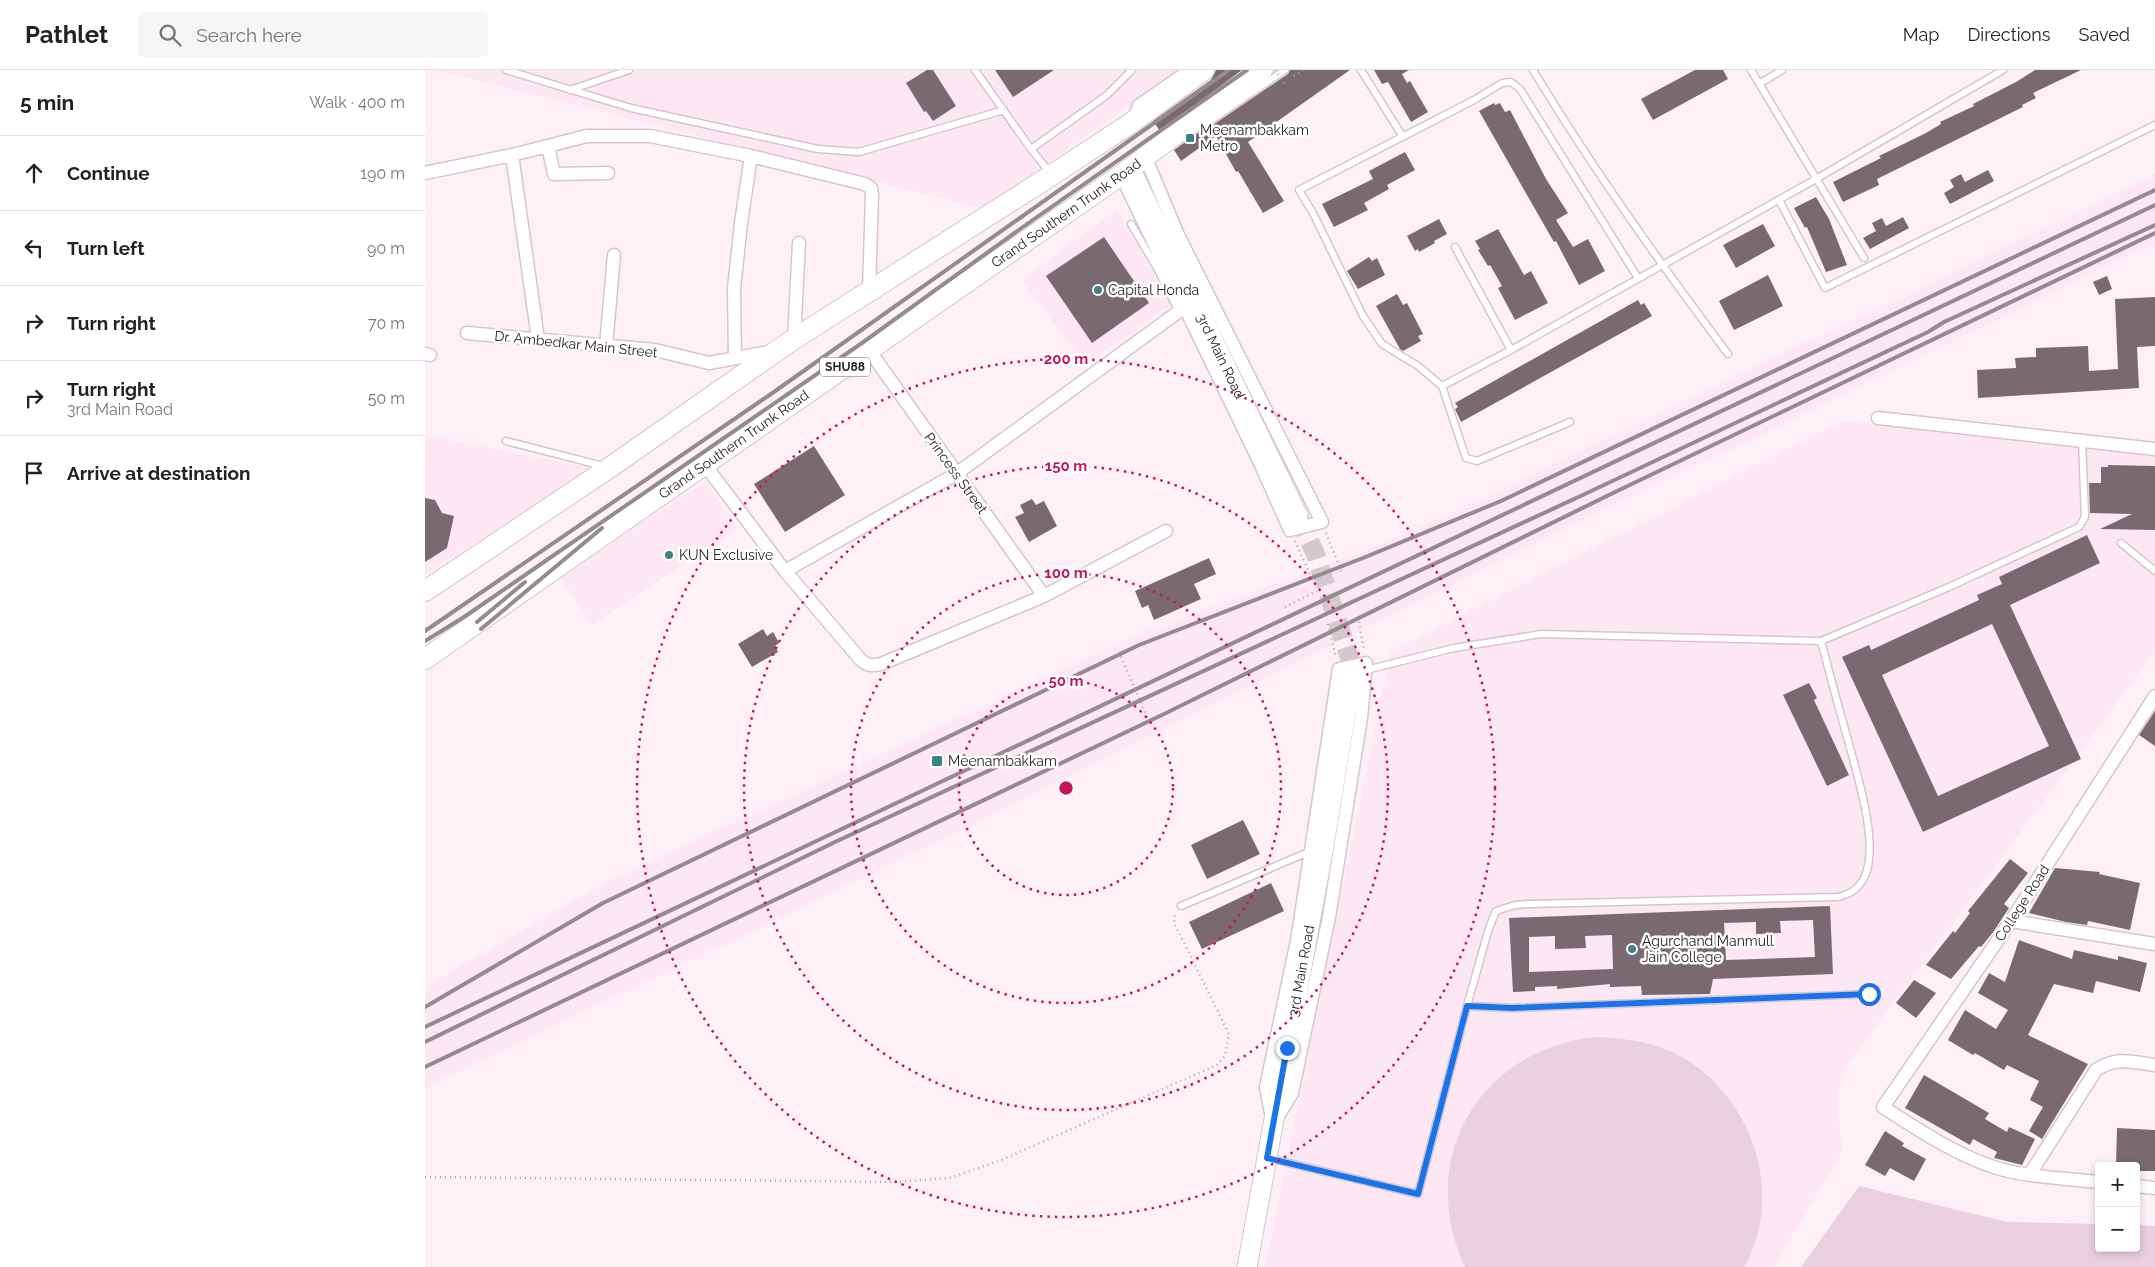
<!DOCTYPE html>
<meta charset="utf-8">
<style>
:root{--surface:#fff;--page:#f6f6f6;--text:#222;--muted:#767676;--line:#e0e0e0}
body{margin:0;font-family:Raleway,sans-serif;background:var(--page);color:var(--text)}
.controls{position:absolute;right:15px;bottom:15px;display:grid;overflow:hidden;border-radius:5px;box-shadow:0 2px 8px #0003}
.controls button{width:45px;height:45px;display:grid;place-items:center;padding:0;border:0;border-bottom:1px solid var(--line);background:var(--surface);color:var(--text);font:25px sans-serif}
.stop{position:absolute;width:15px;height:15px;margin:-11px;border:4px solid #1a73e8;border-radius:50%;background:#fff}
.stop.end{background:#1a73e8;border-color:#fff;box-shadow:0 1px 5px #0008}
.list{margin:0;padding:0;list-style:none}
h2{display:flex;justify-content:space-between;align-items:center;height:65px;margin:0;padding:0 20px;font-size:21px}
h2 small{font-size:16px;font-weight:400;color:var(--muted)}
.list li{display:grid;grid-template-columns:32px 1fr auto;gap:15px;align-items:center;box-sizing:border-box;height:75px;padding:0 20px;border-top:1px solid var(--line)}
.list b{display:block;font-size:19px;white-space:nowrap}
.list p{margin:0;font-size:16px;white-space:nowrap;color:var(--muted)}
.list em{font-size:16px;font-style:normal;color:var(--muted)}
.icon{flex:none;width:28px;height:28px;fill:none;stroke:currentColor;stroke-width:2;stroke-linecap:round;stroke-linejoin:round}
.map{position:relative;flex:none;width:1730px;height:1197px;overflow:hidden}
header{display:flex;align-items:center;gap:30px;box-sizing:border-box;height:70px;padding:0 25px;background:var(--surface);border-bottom:1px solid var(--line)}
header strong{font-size:24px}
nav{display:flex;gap:28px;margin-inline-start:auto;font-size:18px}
.search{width:350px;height:45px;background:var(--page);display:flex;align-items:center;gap:12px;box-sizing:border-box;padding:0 18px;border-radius:5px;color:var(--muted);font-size:19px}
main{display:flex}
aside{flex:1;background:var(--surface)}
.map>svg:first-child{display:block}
.built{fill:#fde7f2}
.green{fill:#eacfdd}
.building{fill:#7a6971;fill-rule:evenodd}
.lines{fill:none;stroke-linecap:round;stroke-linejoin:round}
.secondary-tunnel{stroke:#d3c8cd;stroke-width:19;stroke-dasharray:19 9;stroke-linecap:butt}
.lane-casing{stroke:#d8c4ce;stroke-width:9}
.street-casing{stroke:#d8c4ce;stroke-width:15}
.secondary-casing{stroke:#d8c4ce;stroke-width:21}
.primary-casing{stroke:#d8c4ce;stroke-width:22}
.path{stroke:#afa5aa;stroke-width:2.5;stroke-dasharray:1 4;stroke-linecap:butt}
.lane{stroke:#fff;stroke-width:6}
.street{stroke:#fff;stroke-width:12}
.secondary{stroke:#fff;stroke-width:19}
.primary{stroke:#fff;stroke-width:20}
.rail{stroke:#948a8f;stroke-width:4}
.path-bridge{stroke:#afa5aa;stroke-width:2.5;stroke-dasharray:1 4;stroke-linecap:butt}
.route{stroke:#1a73e8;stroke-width:6}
.ring{fill:none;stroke:#c2185b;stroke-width:2.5;stroke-dasharray:2.5 5}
.poi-dot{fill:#3b8384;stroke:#fff;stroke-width:2}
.labels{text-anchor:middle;stroke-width:5;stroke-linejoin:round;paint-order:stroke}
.shield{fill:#fff;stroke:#6b6568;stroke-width:1}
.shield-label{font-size:12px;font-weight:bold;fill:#2b2327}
.poi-label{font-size:14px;fill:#2b2327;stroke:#fff;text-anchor:start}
.street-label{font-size:14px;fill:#2b2327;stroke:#fff}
.centre{fill:#c2185b;stroke:#fff;stroke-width:2.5}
.ring-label{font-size:15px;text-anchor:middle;font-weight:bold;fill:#c2185b;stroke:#fff;stroke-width:5;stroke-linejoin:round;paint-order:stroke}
</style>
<header>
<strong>Pathlet</strong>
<div class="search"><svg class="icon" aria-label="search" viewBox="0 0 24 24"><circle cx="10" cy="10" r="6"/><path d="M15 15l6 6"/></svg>Search here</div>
<nav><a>Map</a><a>Directions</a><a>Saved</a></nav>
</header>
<main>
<aside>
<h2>5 min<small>Walk · 400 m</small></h2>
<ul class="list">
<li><svg class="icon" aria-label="ahead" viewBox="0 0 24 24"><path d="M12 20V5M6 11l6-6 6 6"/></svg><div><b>Continue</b></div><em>190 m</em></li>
<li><svg class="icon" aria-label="left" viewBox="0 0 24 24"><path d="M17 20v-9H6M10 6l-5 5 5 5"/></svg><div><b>Turn left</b></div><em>90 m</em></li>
<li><svg class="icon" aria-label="right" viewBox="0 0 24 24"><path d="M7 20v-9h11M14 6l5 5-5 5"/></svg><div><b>Turn right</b></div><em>70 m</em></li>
<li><svg class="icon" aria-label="right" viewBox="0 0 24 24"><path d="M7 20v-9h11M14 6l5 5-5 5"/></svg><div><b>Turn right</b><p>3rd Main Road</p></div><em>50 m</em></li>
<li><svg class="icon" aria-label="arrive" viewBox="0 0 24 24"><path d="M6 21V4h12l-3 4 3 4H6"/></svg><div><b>Arrive at destination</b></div></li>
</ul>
</aside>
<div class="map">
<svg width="1730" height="1197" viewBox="0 0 1730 1197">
<rect width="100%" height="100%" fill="#fdf1f7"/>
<path class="built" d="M10 0H754L559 139Z
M1730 104V174L1059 499 511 773 0 1019V917L185 810 711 565 953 476 1028 442Z
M692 139 747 235 660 295 597 210Z
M1416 351 1730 383V581L1426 990 1412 1024 1417 1082 1349 1197H840L966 581Z
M0 365 171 399 0 504Z
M280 411 312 459 167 555 135 508Z"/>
<path class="green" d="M1171 967C1197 968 1222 971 1245 981 1324 1017 1363 1120 1319 1197H1040C990 1089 1054 979 1171 967Z
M1434 1116 1582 1152 1674 1154V1178H1711V1155L1730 1156V1197H1376Z"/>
<path class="building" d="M502 0H508L531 36 508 51 501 41 499 42 481 13Z
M570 0H629L588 27Z
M791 0H817L735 61 728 51 786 10Z
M865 0H925L823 72 859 131 838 143 813 101 811 102 791 66 756 91 749 80 774 62 779 61 863 4Z
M949 0H984L977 4 982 13 985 11 1003 42 986 52 963 12 957 14Z
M1270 0H1298L1303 9 1228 50 1216 29Z
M1610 0H1656L1608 23 1611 28 1597 35 1598 37 1452 109 1454 115 1418 132 1408 112 1456 88 1454 86 1501 63 1516 54 1515 52 1549 36 1548 34 1591 12Z
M1069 33 1070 35 1075 33 1080 42 1085 40 1121 109 1143 143 1131 150 1148 177 1163 169 1180 201 1154 215 1131 171 1129 172 1122 160 1054 41Z
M980 82 990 100 962 115 964 119 939 133 943 140 909 157 897 134 948 109 944 101Z
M1563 100 1569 111 1525 134 1519 123 1529 117 1525 110 1536 104 1540 112Z
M1391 127 1404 149 1422 195 1401 202 1382 157 1380 158 1369 138Z
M1478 147 1484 158 1445 179 1438 168 1451 161 1447 153 1457 148 1461 156Z
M1014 149 1022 164 1009 171 1010 173 994 182 993 179 990 181 982 166Z
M1338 154 1350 176 1311 198 1298 175Z
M1073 159 1099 205 1106 201 1123 233 1090 250 1073 218 1077 216 1065 195 1063 196 1053 180 1055 179 1050 171Z
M679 167 724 233 667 273 621 206Z
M944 187 947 191 952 188 960 205 933 219 922 201Z
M1343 205 1358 236 1309 260 1294 231Z
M1682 206 1687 219 1674 225 1668 212Z
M972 224 978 235 982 233 998 264 993 266 996 271 978 281 975 279 951 236Z
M1730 227V276L1712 277 1714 318 1553 328 1552 300 1591 298 1590 288 1611 287V278L1663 276 1664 301 1693 299 1690 229Z
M1213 230 1216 235 1219 233 1227 246 1036 352 1030 339 1033 337 1030 333Z
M389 376 420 425 360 462 329 414Z
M1683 395 1730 396V460L1675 459 1707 444 1665 443 1664 413H1676V397H1683Z
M0 428 10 430 17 443 29 446 22 478 0 492Z
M607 429 611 435 619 431 632 456 604 472 590 447 599 443 595 435Z
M1662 465 1675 493 1585 535 1656 689 1498 762 1417 587 1444 575 1446 580 1554 530 1552 525 1577 514 1574 507ZM1567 554 1624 676 1513 726 1457 605Z
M784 488 791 504 769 514 776 529 729 550 723 535 717 538 710 521Z
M338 559 342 566 348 562 354 573 350 576 353 582 327 597 313 574Z
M1384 613 1392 628 1389 630 1424 705 1402 716 1358 625Z
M1730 641V676L1714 665Z
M818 750 835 784 782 809 766 775Z
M1585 789 1603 803 1579 834 1584 838 1569 861 1556 877 1554 876 1526 909 1501 895 1528 861 1530 863 1545 843 1543 841Z
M1630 798 1675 802 1674 804 1715 813 1705 860 1663 851 1662 855 1641 852 1604 843Z
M846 813 859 841 777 879 764 852Z
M1405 836 1408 904 1288 909 1285 924 1217 925 1216 916 1185 917V914L1132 919V916L1110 917V921L1088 922 1084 848ZM1388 850 1390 887 1301 890 1299 853 1331 852V864L1356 863 1355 851ZM1187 865 1188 899 1104 902V867L1130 866V879L1161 878 1160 866Z
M1594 870 1647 889 1649 880 1693 890V886L1722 893 1715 922 1671 911 1668 923 1629 914 1603 965 1663 994 1617 1069 1604 1061 1618 1037 1605 1030 1614 1011 1582 995 1579 1000 1550 983 1548 985 1523 970 1540 940 1571 959 1583 940 1553 923 1564 903 1580 912Z
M1489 910 1511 923 1491 948 1471 933Z
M1499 1005 1564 1043 1560 1049 1582 1062 1584 1057 1610 1069 1597 1095 1569 1088 1572 1082 1548 1069 1545 1075 1480 1038Z
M1692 1058 1730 1060V1101H1711V1096H1691Z
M1460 1061 1479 1073 1477 1076 1501 1089 1489 1111 1465 1098 1460 1106 1440 1095Z"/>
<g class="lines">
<path class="secondary-tunnel" d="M873 446 890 483 924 586 927 605"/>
<defs>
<path id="lane" d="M81 0 206 38 393 79 434 82 579 40
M550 0 606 79 626 104
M936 0 978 67
M1108 0C1167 98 1234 192 1303 284
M1326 0 1439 188
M1334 14 1357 0
M145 20 204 0
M708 44 711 34 760 0
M776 57 860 0
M606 79 682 25 707 0
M1354 130 1400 218 1730 55
M706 154 732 198 754 242
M1030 177 1086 280
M1017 316 1086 280 1391 109 1578 0
M1145 352 1052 391 1041 388 1017 316 993 296 957 274 938 246 889 145 874 120 1049 30 1077 13 1086 12 1095 19 1213 208
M81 371 178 396
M1696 473 1730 501
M1396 571C1404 601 1412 632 1421 663 1430 698 1456 775 1439 808 1433 820 1424 825 1412 827L1103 834 1090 835 1071 841 1064 858 1042 936 1087 938 1444 924
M941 600 1029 578 1116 564 1396 571 1524 517 1654 457 1660 447 1657 371
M756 836 886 781
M843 1088 993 1124 1042 936"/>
<path id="street" d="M123 76 129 104 183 103
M87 85 113 269
M0 103 87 85 162 66H225L326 86 440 114 446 118 447 124 444 221
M696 105 836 395 865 460 897 452 753 165 720 86
M42 263 230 280 284 293 344 282
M369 269 374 173
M181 276 189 185
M444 280 619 526
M0 284 5 285
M310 288 309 219 316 153 326 86
M1453 348 1730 379
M280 395 360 501 435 589C442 596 447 596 456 594L619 526 741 461
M360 501 531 404 760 237
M941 593 936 648 904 847 867 1023 848 1054 841 1017 872 871 914 599Z
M1586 851 1730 874
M1605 1104 1671 1000C1692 986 1707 992 1730 995
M1674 1112C1647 1109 1619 1108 1593 1103 1548 1096 1496 1062 1458 1037L1586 851 1730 626
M1711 1116 1730 1118"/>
<g id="secondary">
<path id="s1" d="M705 98 873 446"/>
<path id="s2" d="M822 1197 899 776 927 605"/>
</g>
<g id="primary">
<path d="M0 521 184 398 369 269 627 105 706 53 779 0"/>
<path id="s3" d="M0 589 696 105 837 0"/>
</g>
</defs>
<use href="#lane" class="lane-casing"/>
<use href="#street" class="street-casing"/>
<use href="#secondary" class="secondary-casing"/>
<use href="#primary" class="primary-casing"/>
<path class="path" d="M869 6 878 0
M901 463 917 503
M870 471 888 511
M860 537 892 521
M933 547 939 580
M903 554 911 588
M0 1107 469 1112 524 1108 574 1091 792 995 800 986 804 964 749 853 750 844"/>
<use href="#lane" class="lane"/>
<use href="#street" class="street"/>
<use href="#secondary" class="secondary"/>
<use href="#primary" class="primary"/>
<path class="rail" d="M52 552 100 512
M56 559 177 458
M0 561 346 324 804 0
M0 571 39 547 437 273 595 159 822 0
M0 937 178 833 714 575 938 488 1076 431 1730 120
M0 957 1730 135
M0 972 410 772 1162 423 1503 262 1519 252 1730 155
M0 997 739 644 1188 423 1730 163"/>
<path class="path-bridge" d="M850 0 859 13
M694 582 724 651"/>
</g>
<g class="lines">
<path class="route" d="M862 978 842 1088 993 1124 1042 936 1087 938 1444 924"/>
</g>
<g class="ring">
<circle cx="641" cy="718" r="107"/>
<circle cx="641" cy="718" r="215"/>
<circle cx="641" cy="718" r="322"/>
<circle cx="641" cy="718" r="429"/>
</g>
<g class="poi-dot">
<rect x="760" y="63" width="10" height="10" rx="2.5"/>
<circle cx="673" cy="220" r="5"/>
<circle cx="244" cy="485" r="5"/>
<rect x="506" y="685" width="12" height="12" rx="2.5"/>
<circle cx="1207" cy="879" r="5"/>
</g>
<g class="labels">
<rect class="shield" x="395" y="287.5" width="50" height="19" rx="4"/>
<g class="shield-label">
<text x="420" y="301">SHU88</text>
</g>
<g class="poi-label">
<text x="775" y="65">Meenambakkam<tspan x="775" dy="16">Metro</tspan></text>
<text x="683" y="225">Capital Honda</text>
<text x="254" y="490">KUN Exclusive</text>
<text x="523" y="696">Meenambakkam</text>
<text x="1217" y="876">Agurchand Manmull<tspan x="1217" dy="16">Jain College</tspan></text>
</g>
<g class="street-label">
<text dy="5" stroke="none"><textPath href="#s3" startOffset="781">Grand Southern Trunk Road</textPath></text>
<text transform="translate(151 274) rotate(6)" y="5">Dr. Ambedkar Main Street</text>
<text dy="5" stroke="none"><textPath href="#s1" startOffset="209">3rd Main Road</textPath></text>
<text dy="5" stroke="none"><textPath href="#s3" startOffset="376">Grand Southern Trunk Road</textPath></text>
<text transform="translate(531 403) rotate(54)" y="5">Princess Street</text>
<text transform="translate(1597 833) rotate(-57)" y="5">College Road</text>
<text dy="5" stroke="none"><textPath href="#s2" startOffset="301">3rd Main Road</textPath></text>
</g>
</g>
<circle cx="641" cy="718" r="8" class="centre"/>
<g class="ring-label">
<text x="641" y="294">200 m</text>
<text x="641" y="401">150 m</text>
<text x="641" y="508">100 m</text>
<text x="641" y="616">50 m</text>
</g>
</svg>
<div class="controls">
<button>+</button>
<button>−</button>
</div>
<div class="stop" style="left:1444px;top:924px"></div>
<div class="stop end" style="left:862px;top:978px"></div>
</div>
</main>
